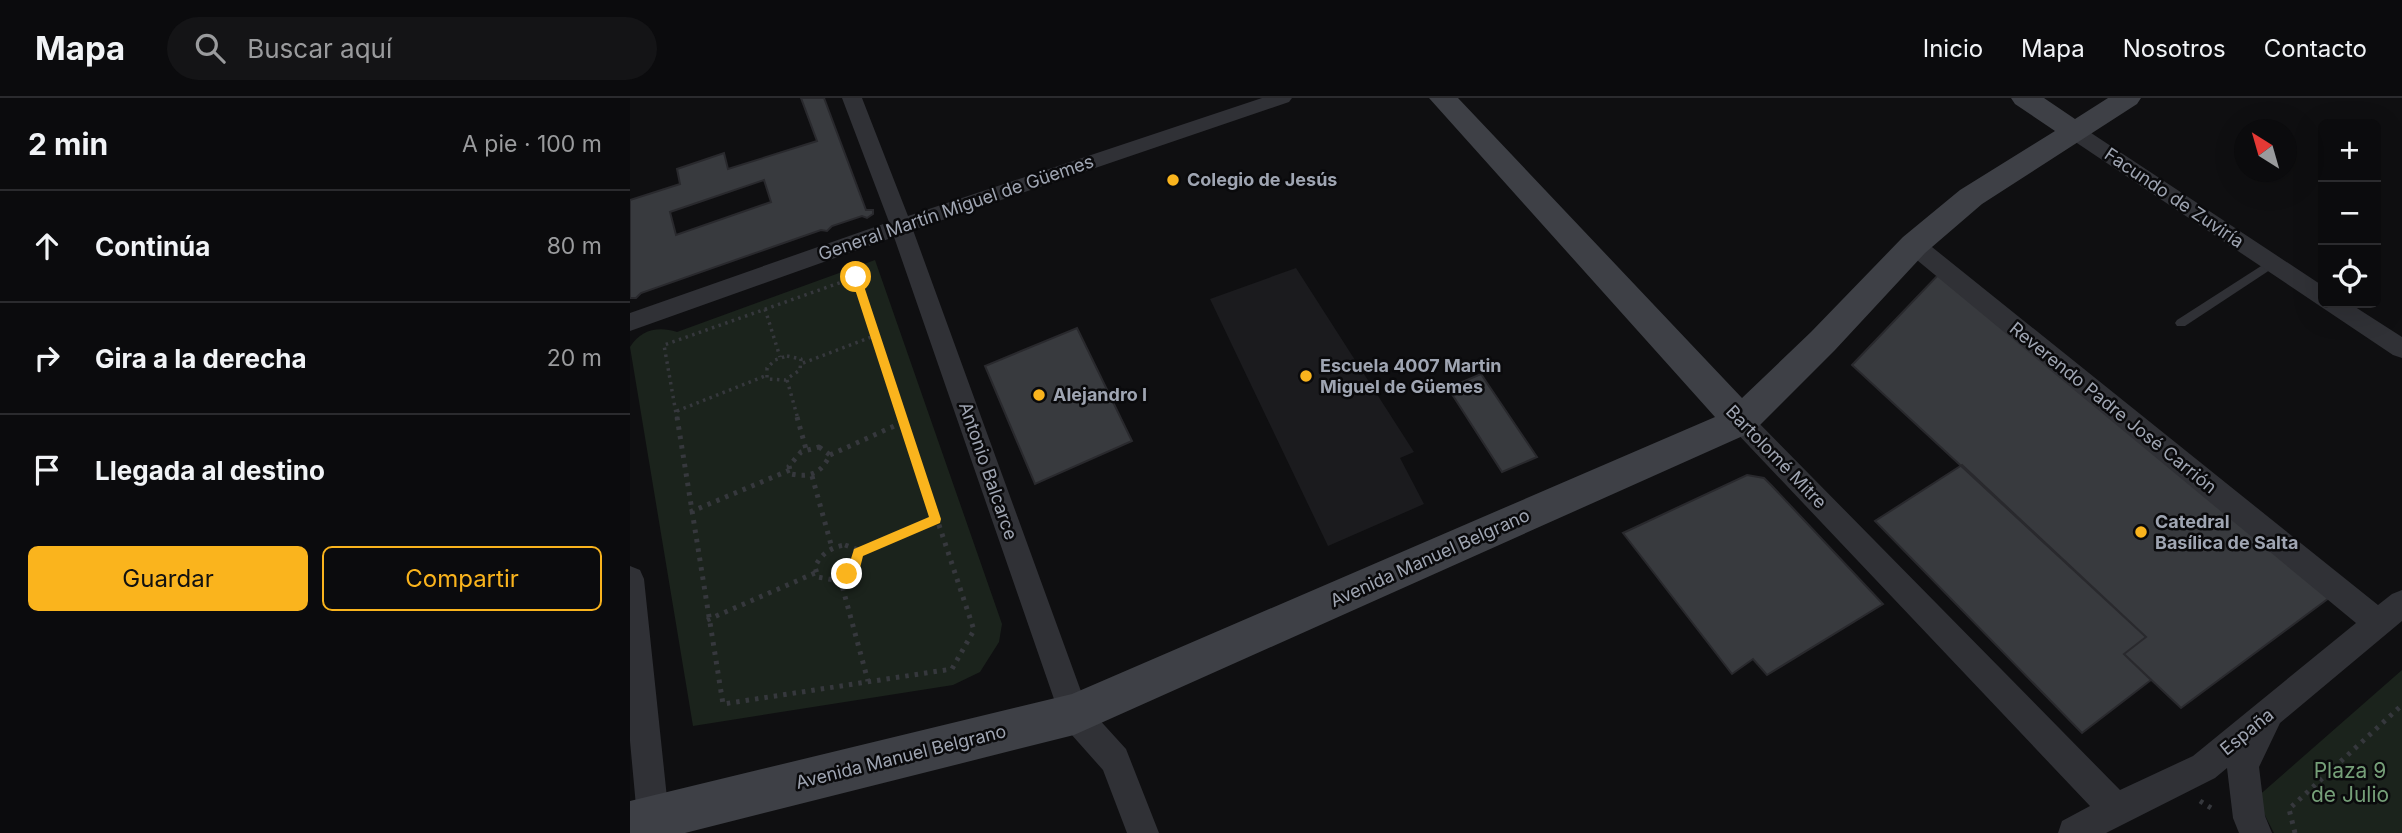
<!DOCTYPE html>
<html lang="es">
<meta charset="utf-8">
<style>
:root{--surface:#0b0b0d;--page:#141416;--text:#f1f3f6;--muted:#9a9b9d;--line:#2b2b2e;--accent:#fab41d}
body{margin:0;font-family:Inter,sans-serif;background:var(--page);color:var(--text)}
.controls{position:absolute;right:21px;top:21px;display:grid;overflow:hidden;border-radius:10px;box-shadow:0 7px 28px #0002}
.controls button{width:63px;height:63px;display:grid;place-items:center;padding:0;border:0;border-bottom:2px solid var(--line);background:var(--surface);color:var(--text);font:35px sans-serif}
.compass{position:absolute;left:1604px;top:21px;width:63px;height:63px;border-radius:50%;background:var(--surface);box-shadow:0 7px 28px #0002;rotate:323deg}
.stop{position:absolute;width:21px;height:21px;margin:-16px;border:5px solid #fab41d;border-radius:50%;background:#fff}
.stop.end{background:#fab41d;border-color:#fff;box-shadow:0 2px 7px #0008}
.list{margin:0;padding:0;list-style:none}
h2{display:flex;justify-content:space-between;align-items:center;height:91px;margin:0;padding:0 28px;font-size:30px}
h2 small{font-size:23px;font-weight:400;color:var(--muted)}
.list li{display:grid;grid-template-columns:46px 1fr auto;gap:21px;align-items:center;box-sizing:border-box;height:112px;padding:0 28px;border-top:2px solid var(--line)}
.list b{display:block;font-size:26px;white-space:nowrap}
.list em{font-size:23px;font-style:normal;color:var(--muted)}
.actions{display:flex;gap:14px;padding:21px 28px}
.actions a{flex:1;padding:16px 0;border:2px solid var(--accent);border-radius:10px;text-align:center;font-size:24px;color:var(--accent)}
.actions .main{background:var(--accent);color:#111}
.icon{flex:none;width:38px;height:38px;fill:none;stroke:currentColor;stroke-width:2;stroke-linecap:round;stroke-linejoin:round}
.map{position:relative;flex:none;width:1772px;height:735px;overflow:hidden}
header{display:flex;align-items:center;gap:42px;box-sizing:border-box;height:98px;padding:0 35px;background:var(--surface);border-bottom:2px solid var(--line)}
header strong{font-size:33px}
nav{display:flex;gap:38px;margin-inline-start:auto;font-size:24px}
.search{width:490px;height:63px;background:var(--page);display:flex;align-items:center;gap:18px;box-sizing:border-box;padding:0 24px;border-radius:38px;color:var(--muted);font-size:26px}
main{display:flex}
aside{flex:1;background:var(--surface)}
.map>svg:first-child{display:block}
.built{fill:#1b1b1e}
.green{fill:#1b231c}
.building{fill:#383a3e;stroke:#29292d;stroke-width:2;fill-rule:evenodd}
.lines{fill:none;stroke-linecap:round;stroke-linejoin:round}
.path-far1{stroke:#36383d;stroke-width:3.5;stroke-dasharray:2.5 4.5;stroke-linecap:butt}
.path{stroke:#36383d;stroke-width:5;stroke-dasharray:3.5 6;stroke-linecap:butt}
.lane{fill:#303136;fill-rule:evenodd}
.street{fill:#303136;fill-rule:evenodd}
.secondary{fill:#3e4046;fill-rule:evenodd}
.route{fill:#fab41d}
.poi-dot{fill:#fab41d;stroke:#0a0a0c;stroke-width:2.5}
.labels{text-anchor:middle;stroke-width:5;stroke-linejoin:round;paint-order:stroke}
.poi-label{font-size:18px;font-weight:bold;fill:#9fa5b2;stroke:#0a0a0c;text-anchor:start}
.street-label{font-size:18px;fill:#9fa5b2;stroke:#0a0a0c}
.near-park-label{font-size:21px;fill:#759f78;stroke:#0a0a0c}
</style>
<header>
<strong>Mapa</strong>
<div class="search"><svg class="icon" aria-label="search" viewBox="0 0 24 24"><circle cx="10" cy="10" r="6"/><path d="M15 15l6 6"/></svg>Buscar aquí</div>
<nav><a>Inicio</a><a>Mapa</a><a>Nosotros</a><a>Contacto</a></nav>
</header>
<main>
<aside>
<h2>2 min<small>A pie · 100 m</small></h2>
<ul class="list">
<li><svg class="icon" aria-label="ahead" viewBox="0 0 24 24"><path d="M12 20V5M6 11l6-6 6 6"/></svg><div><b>Continúa</b></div><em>80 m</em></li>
<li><svg class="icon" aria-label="right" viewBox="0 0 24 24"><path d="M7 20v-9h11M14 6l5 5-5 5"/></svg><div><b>Gira a la derecha</b></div><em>20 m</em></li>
<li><svg class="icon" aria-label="arrive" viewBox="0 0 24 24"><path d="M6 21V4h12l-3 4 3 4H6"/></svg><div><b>Llegada al destino</b></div></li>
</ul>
<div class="actions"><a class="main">Guardar</a><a>Compartir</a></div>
</aside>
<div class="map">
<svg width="1772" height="735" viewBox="0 0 1772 735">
<rect width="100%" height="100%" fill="#0f0f11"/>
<path class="built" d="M666 170 784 354 770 360 794 406 698 448 580 201Z"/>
<path class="green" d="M245 162 372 526 369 544 350 574 323 587 63 628 0 249C11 231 29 228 47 234Z
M1772 572V735H1644L1626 700Z"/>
<path class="building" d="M171 0H194L236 112H243V116L237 120 232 118 202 128 197 133 191 132 11 195 6 200H0V102L50 86 47 71 94 55 98 71 187 43ZM134 82 141 104 46 137 40 114Z
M1309 176 1699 500 1551 610 1494 556 1516 539 1222 267Z
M447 230 502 343 405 386 355 268Z
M851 276 907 359 872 374 818 290Z
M1332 367 1516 539 1494 556 1521 582 1452 635 1245 423Z
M1117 377 1134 380 1142 388 1253 506 1137 577 1123 561 1102 576 993 435Z"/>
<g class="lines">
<path class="path-far1" d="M135 211 150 259
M157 258 171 261 170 272 155 282 137 281V270L145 262Z
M173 265 244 238
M157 282 168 321
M47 313 135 278
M47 321 34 247 226 179 273 321"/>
<path class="path" d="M47 319 93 606 322 571 344 532 273 319
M167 319 176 351
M189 349 200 357C191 375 181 380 161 376L159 368 171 354Z
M200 357 273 324
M182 378 202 450
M60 414 160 372
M215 447 226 451 228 455 222 472 204 482 188 479 185 469C191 456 201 449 215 447Z
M228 455 306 421
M210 480 238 583
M77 522 185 475
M1570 703 1586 713
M1665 735 1659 711 1772 607"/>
<path class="lane" d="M1642 161 1647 165 1646 168 1555 228H1547L1545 225 1547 222Z"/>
<path class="street" d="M212 0H232L278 118 632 0H662L659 4 283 132 456 607 496 651 529 735H497L473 672 433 627 264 139 0 233V215L259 124Z
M1442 26 1449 27 1693 188V205H1719L1772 239V260L1763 257 1435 37 1432 32 1435 27Z
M1284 139 1292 141 1748 507 1762 496 1772 492V523L1650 625 1629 669 1635 718 1642 735H1609L1603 720 1597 670 1585 680 1476 735H1428L1432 723 1460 708 1102 330 1098 323 1102 316 1111 313 1120 316 1490 692 1563 658 1726 525 1276 153 1273 147 1276 141Z
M0 468 10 472 14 481 39 719 35 731 24 735 11 731 7 719 0 643Z"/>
<path class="secondary" d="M799 0H828L1112 300 1181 234 1273 139 1330 92 1425 33 1385 6 1381 0H1414L1445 21 1478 0H1511L1507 6 1352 106 1295 155 1205 252 1124 333 444 637 55 735H0V703L442 596 1085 319Z"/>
</g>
<path class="route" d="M226 176 231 179 311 421 310 425 233 458 230 470 217 482 211 476 220 464 224 451 299 419 221 179Z"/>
<g class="poi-dot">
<circle cx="543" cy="82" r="7"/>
<circle cx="676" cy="278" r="7"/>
<circle cx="409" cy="297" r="7"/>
<circle cx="1511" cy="434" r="7"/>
</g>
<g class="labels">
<g class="poi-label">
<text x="557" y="88">Colegio de Jesús</text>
<text x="690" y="274">Escuela 4007 Martin<tspan x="690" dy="21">Miguel de Güemes</tspan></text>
<text x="423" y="303">Alejandro I</text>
<text x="1525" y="430">Catedral<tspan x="1525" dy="21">Basílica de Salta</tspan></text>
</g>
<g class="street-label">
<text transform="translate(1544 100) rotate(34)" y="6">Facundo de Zuviría</text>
<text transform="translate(326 110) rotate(-19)" y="6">General Martín Miguel de Güemes</text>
<text transform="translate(1483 310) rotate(39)" y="6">Reverendo Padre José Carrión</text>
<text transform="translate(1146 359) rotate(46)" y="6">Bartolomé Mitre</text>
<text transform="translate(358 373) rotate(71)" y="6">Antonio Balcarce</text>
<text transform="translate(800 460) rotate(-24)" y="6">Avenida Manuel Belgrano</text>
<text transform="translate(1617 634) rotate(-39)" y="6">España</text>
<text transform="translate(271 659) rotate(-14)" y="6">Avenida Manuel Belgrano</text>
</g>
<g class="near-park-label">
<text x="1720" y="680">Plaza 9<tspan x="1720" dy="24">de Julio</tspan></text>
</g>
</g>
</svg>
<div class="controls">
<button>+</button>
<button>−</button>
<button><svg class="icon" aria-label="locate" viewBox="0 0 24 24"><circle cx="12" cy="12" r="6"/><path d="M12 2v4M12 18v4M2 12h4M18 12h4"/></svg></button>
</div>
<svg class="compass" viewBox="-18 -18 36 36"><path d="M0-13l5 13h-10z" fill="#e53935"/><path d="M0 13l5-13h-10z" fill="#9a9b9d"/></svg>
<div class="stop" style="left:226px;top:179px"></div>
<div class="stop end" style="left:217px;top:476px"></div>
</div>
</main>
